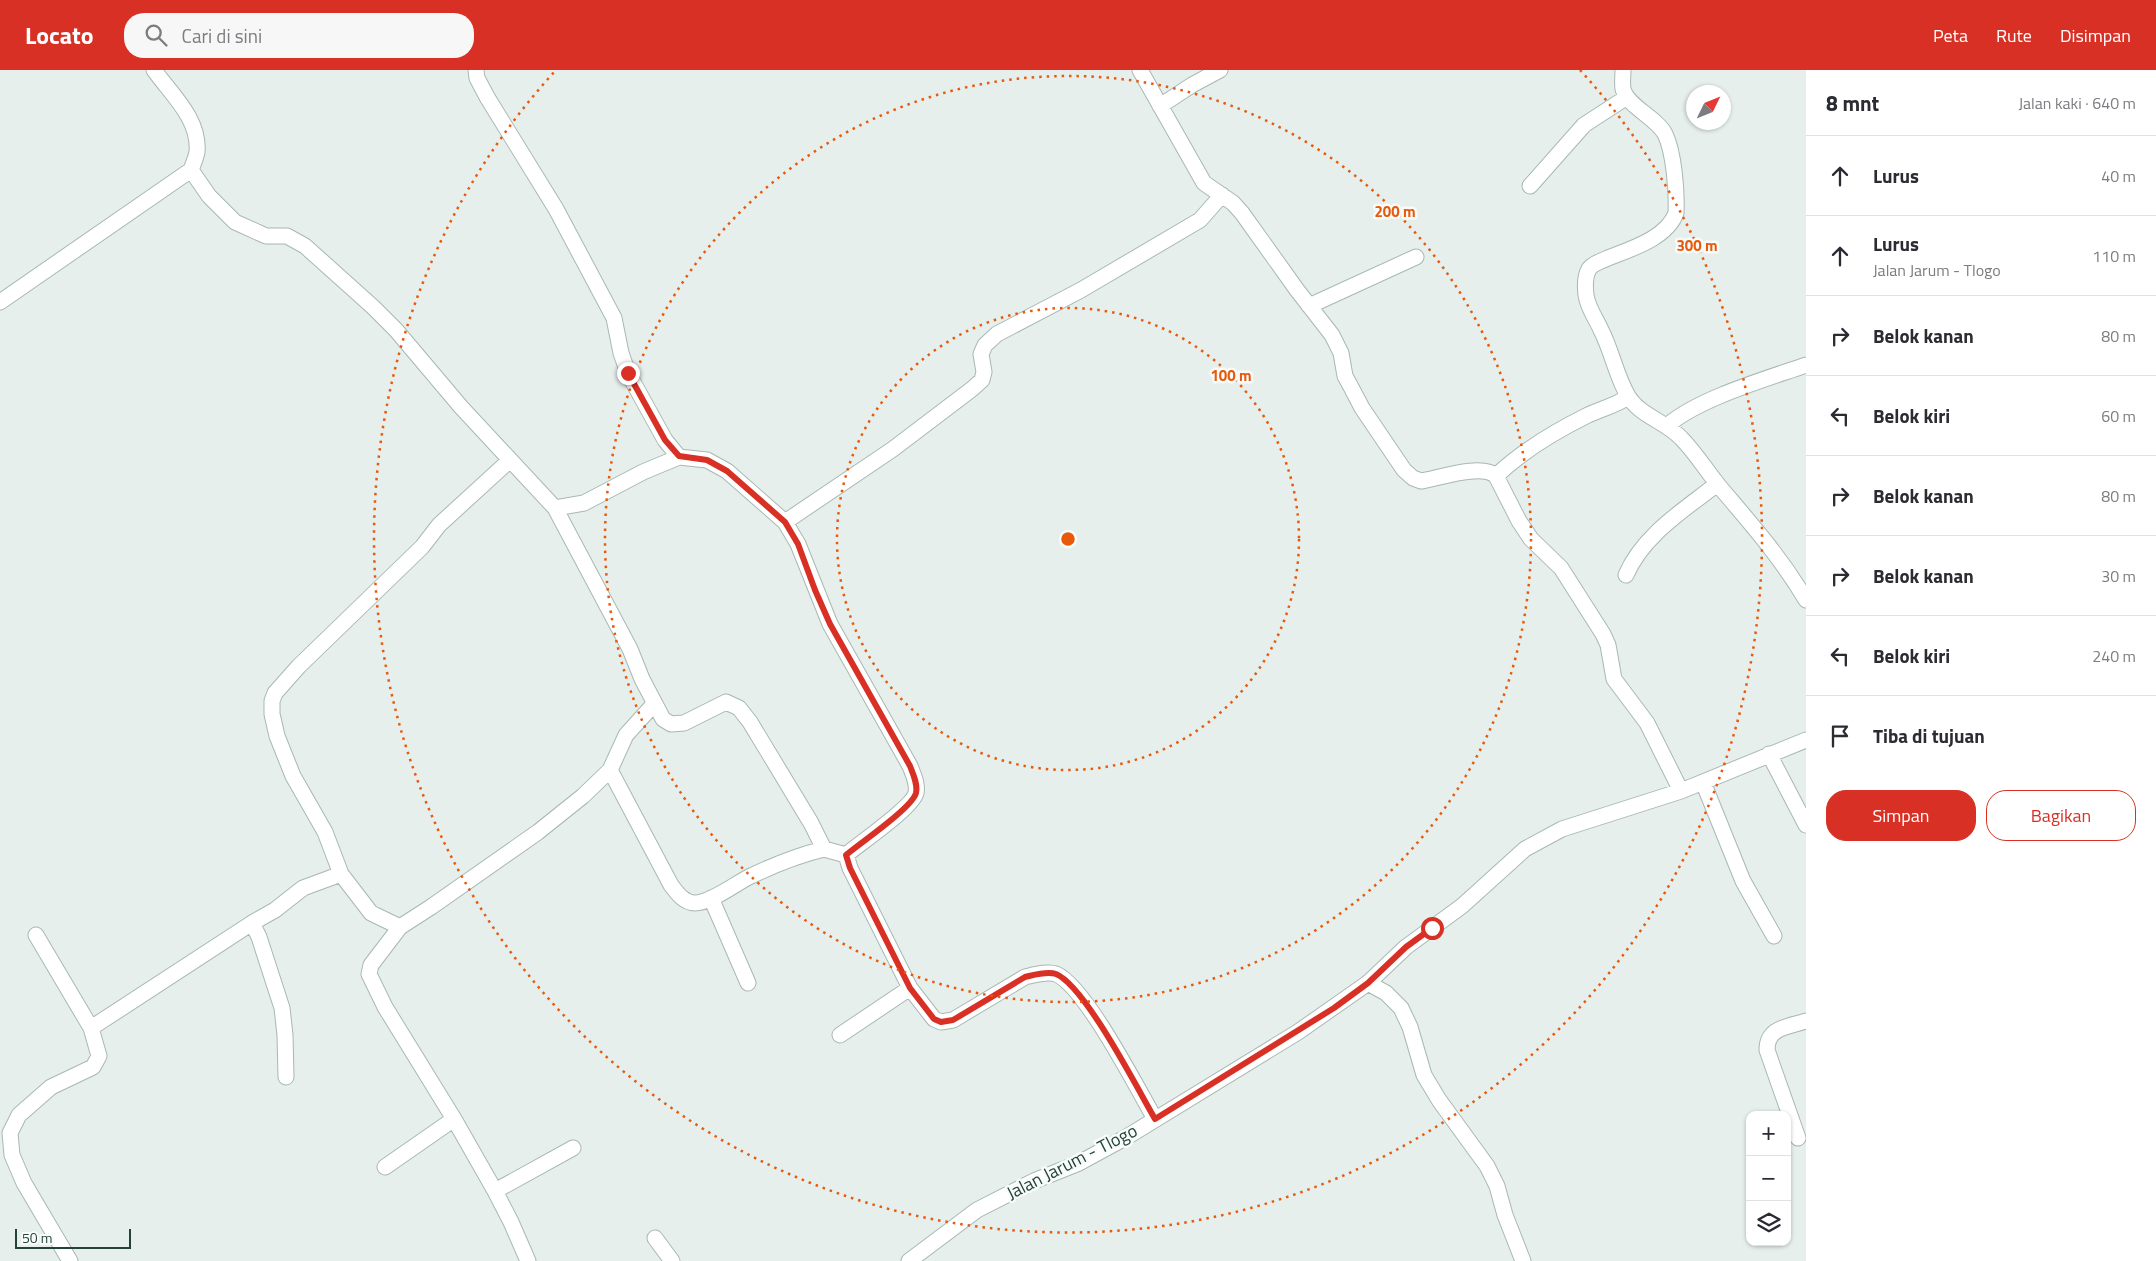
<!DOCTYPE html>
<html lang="id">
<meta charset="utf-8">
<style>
:root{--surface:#fff;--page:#f7f7f7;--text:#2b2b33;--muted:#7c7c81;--line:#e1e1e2;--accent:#d93025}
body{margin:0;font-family:"Titillium Web",sans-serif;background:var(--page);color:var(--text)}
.controls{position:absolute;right:15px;bottom:15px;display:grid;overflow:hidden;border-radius:10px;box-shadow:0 1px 4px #0004}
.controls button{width:45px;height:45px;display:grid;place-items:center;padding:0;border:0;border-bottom:1px solid var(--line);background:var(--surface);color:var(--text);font:25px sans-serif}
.compass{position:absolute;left:1686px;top:15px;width:45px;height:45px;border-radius:50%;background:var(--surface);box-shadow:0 1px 4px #0004;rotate:47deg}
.scale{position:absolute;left:15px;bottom:12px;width:116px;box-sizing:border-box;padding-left:5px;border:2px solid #24423a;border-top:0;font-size:14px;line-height:18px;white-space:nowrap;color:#24423a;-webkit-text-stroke:4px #f7fbf9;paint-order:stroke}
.stop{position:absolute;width:15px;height:15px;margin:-11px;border:4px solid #d93025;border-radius:50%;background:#fff}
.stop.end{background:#d93025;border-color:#fff;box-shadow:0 1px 5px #0008}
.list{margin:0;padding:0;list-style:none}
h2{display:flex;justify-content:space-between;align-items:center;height:65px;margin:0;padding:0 20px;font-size:21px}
h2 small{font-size:16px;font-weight:400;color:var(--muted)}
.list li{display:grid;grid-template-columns:32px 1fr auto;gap:15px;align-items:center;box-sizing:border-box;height:80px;padding:0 20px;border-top:1px solid var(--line)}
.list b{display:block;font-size:19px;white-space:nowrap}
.list p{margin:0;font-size:16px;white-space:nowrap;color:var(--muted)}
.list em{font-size:16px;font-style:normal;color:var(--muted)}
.actions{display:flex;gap:10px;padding:15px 20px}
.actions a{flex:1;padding:11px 0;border:1px solid var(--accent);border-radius:20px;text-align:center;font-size:18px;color:var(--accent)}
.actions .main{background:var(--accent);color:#fff}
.icon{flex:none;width:28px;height:28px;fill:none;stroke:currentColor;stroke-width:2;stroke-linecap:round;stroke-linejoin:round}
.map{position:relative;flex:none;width:1806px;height:1191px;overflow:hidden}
header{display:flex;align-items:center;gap:30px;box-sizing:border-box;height:70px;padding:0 25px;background:var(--accent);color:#fff}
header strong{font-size:24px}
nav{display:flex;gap:28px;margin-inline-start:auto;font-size:18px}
.search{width:350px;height:45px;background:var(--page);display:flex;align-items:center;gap:12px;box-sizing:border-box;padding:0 18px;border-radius:20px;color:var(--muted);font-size:19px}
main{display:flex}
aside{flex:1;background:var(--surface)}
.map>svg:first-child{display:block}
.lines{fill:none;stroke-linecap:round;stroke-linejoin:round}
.minor-casing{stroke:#a8b8b2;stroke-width:17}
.tertiary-casing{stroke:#a8b8b2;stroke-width:17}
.minor{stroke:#fff;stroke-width:15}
.tertiary{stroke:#fff;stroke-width:15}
.route{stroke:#d93025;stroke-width:6}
.ring{fill:none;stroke:#e8590c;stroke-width:2.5;stroke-dasharray:2.5 5}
.labels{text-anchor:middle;stroke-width:5;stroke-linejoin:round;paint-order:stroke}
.street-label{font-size:18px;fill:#24423a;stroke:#f7fbf9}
.centre{fill:#e8590c;stroke:#f7fbf9;stroke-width:2.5}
.ring-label{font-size:15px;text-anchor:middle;font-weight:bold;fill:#e8590c;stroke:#f7fbf9;stroke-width:5;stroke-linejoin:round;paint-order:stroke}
</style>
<header>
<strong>Locato</strong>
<div class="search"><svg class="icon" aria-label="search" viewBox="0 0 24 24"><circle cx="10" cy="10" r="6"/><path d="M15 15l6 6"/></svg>Cari di sini</div>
<nav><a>Peta</a><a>Rute</a><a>Disimpan</a></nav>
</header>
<main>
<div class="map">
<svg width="1806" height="1191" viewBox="0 0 1806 1191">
<rect width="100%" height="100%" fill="#e6efeb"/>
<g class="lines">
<defs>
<path id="minor" d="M154 0C171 24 200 49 197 82 196 88 193 94 191 100L209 126 235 152 266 166H287L305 176 373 237 396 260 461 337 555 438 630 579 642 609 663 649 671 654 684 653 726 632 739 638 750 652 811 753 824 779 846 785
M476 0 477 8 487 27 556 139 614 248 621 283 628 303 665 370 679 387
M1140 0 1204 113 1233 133 1242 143 1297 220 1332 265 1341 283 1345 306 1351 317 1362 338 1404 400 1413 408 1421 411C1439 408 1482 393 1496 406L1519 451 1531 469 1561 498 1603 564 1608 575 1614 609 1647 653 1681 721
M1623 0C1623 6 1622 13 1623 19 1627 36 1657 48 1665 64 1674 82 1677 122 1676 143 1667 168 1631 179 1608 188 1602 191 1593 193 1589 199 1585 206 1585 217 1586 225 1588 239 1596 248 1601 260 1612 281 1616 306 1628 326 1640 346 1665 351 1681 368 1695 382 1706 400 1719 416 1751 454 1780 486 1806 530
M1160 36 1192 15 1220 0
M1530 116 1584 55 1627 27
M0 232 191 100
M1309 236 1416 187
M1668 355C1700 328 1766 309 1806 295
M510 390 439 455 422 477 299 596 275 623 272 631V644L277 666 293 706 325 762 341 804 371 843 400 857 371 895 369 904 385 937 454 1049 495 1121 511 1152 528 1191
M1496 406C1522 381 1554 362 1586 346 1600 339 1615 336 1628 327
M555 438 584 433 643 402 679 387 707 390 727 401 785 452 798 474 830 554 910 696C913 704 918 714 916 723 912 738 860 773 846 785
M785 452 893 379 972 319 982 310 984 302 981 284 985 275 997 264 1081 220 1200 150 1222 125
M1626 505C1643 465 1684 440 1717 414
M1769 684 1806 755
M610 700 671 815C677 823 684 833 695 833 711 833 736 813 751 806 774 795 799 785 824 779
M1703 712 1743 811 1774 866
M846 785 850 798 910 918 934 949 941 952 953 950 1025 907C1034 905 1047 901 1056 904 1085 916 1137 1018 1155 1049
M711 828 748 913
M400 857 431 837 538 762 583 726 610 700 626 665 654 634
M36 865 91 958 99 986 93 997 51 1017 19 1045 10 1063 12 1085 24 1113 70 1191
M1368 913 1406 877 1462 836 1525 779 1562 759 1681 721 1806 670
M91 958 252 853
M840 965 910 918
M286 1007 285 965 282 938 259 867 252 853 275 840 303 818 341 804
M1798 1068 1767 980C1767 957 1788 957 1806 951
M385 1097 454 1049
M495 1121 573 1078
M655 1168 672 1191"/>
<path id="tertiary" d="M909 1191 977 1140 1034 1111 1079 1093 1125 1068 1298 962 1368 913 1386 923 1401 938 1410 957 1424 1005 1439 1030 1487 1096 1497 1116 1505 1145 1523 1191"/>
</defs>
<use href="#minor" class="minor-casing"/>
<use href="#tertiary" class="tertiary-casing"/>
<use href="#minor" class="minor"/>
<use href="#tertiary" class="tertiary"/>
</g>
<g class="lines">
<path class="route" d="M628 303 665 370 679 386 707 390 727 401 785 452 798 474 815 520 830 554 910 696C913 704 918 714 916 723 912 738 860 773 846 785L850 798 910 918 934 949 941 952 953 950 1025 907C1034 905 1047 901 1056 904 1085 916 1137 1018 1155 1049L1334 938 1368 913 1406 877 1432 858"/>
</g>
<g class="ring">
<circle cx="1068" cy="469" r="231"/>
<circle cx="1068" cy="469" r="463"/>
<path d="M1580 0A694 694 0 1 1 556 0"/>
</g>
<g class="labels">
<g class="street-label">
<text transform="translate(1072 1092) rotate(-27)" y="6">Jalan Jarum - Tlogo</text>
</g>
</g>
<circle cx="1068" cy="469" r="8" class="centre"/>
<g class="ring-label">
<text x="1395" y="147">200 m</text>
<text x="1697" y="181">300 m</text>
<text x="1231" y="311">100 m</text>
</g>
</svg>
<div class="controls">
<button>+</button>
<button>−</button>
<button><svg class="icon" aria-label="layers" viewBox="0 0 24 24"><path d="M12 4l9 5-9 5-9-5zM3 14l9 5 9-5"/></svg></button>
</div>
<svg class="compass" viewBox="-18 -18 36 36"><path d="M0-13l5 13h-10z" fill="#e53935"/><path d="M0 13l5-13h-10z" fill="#7c7c81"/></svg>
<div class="scale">50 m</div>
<div class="stop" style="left:1432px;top:858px"></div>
<div class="stop end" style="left:628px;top:303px"></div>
</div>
<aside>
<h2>8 mnt<small>Jalan kaki · 640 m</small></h2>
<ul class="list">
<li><svg class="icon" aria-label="ahead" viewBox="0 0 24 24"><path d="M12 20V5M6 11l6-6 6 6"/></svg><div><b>Lurus</b></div><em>40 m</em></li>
<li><svg class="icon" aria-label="ahead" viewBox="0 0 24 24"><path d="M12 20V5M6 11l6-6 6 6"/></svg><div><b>Lurus</b><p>Jalan Jarum - Tlogo</p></div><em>110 m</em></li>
<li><svg class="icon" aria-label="right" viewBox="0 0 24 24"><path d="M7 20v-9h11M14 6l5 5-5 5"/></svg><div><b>Belok kanan</b></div><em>80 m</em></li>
<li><svg class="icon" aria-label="left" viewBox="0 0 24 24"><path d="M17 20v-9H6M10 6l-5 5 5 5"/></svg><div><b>Belok kiri</b></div><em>60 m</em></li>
<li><svg class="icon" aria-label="right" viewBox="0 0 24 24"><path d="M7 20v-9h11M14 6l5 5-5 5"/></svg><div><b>Belok kanan</b></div><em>80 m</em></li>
<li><svg class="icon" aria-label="right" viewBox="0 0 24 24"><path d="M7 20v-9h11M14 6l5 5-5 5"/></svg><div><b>Belok kanan</b></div><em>30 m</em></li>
<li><svg class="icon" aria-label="left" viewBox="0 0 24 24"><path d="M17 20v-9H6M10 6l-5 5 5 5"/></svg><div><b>Belok kiri</b></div><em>240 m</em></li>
<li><svg class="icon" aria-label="arrive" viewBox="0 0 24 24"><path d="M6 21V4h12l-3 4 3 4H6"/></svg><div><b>Tiba di tujuan</b></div></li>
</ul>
<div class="actions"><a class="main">Simpan</a><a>Bagikan</a></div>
</aside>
</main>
